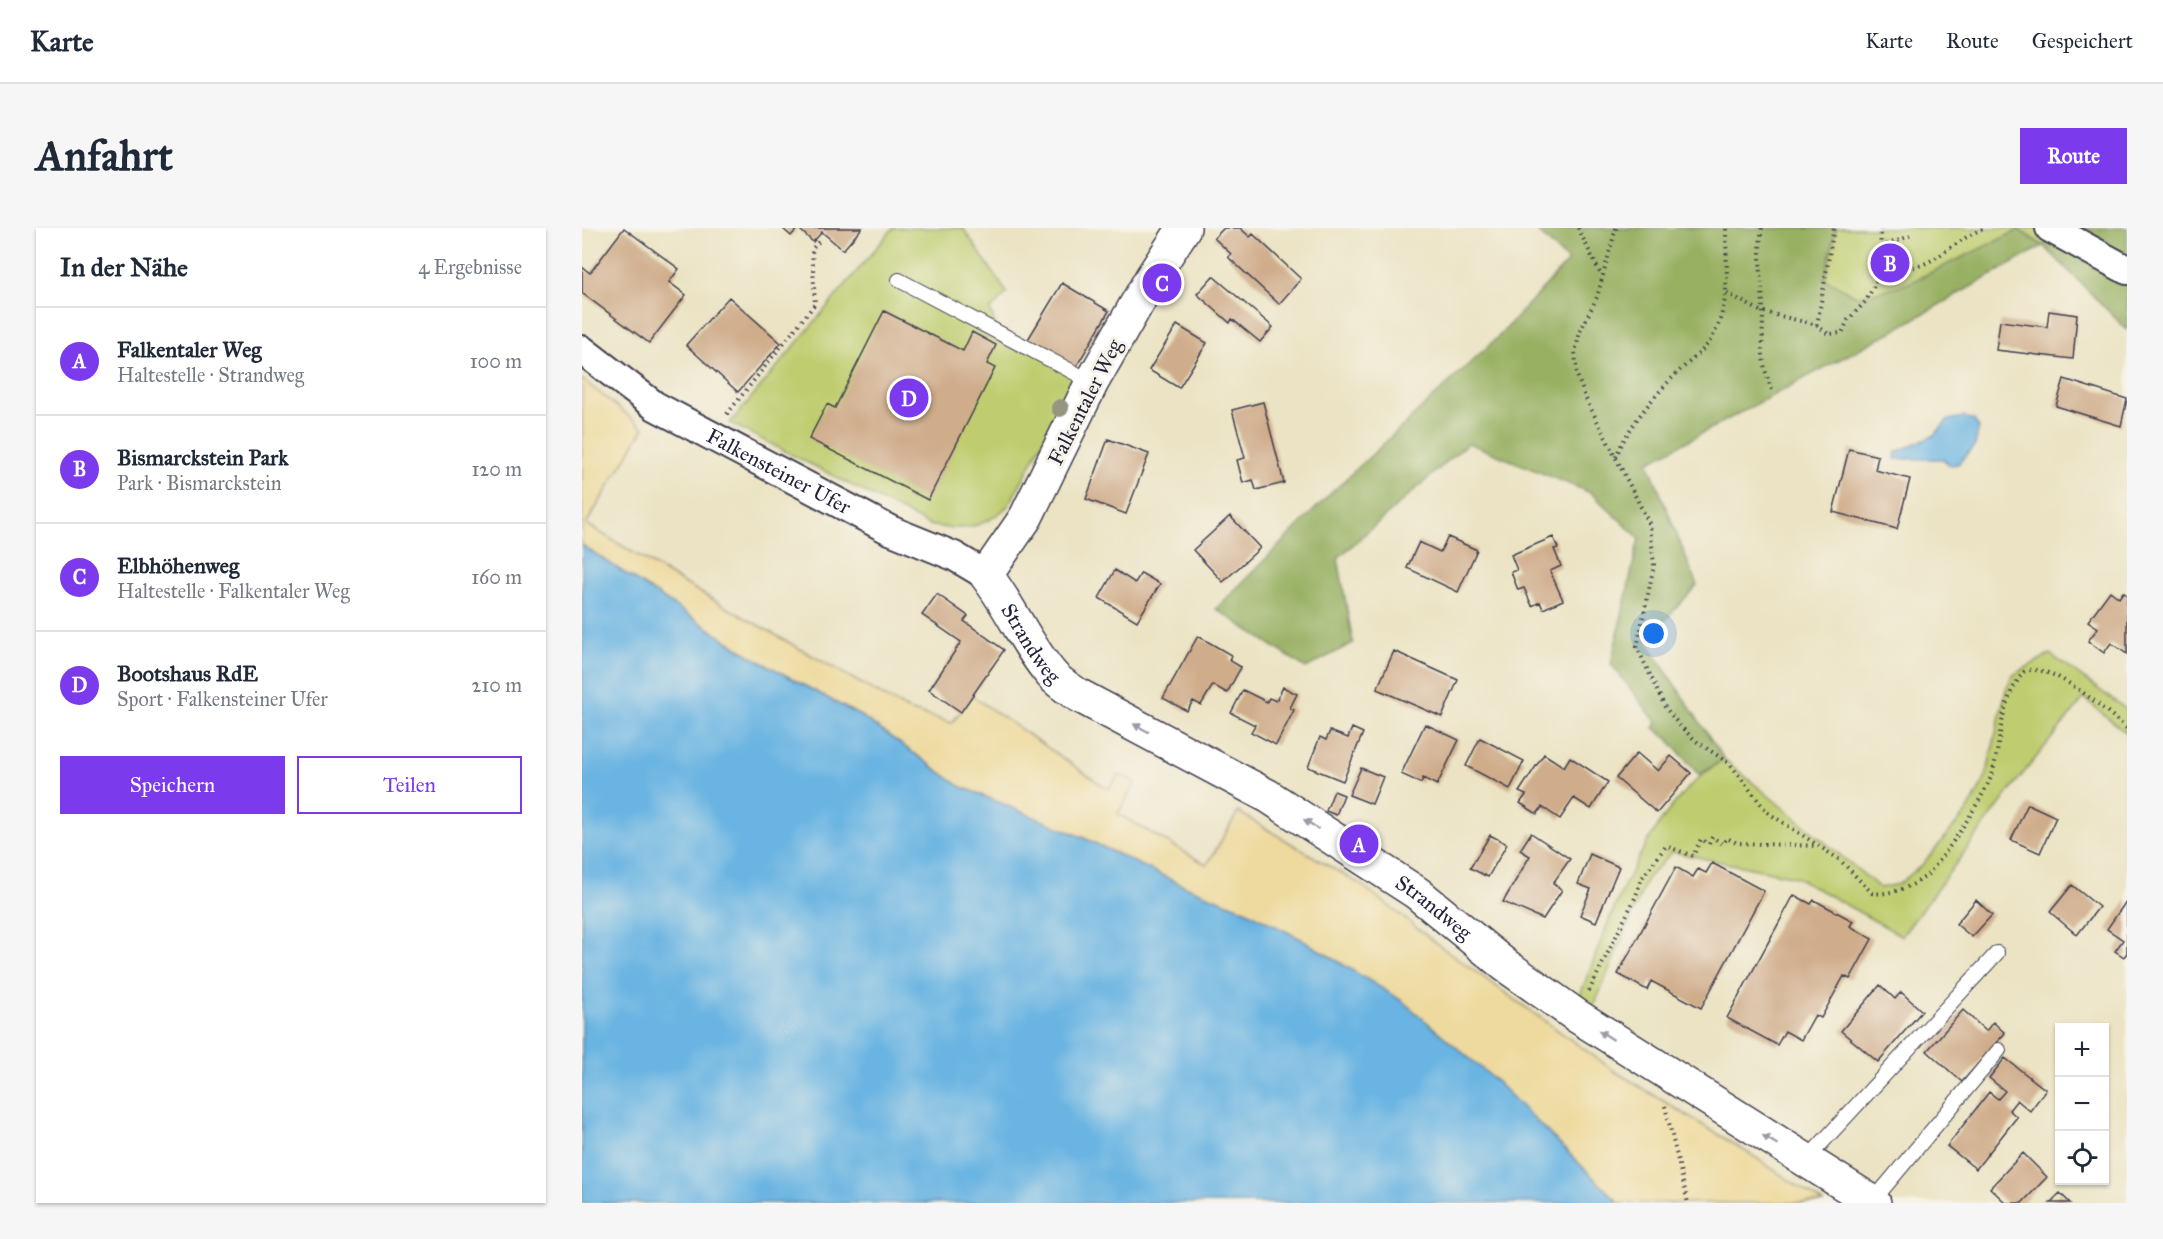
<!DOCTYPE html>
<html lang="de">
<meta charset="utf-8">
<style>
:root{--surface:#fff;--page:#f6f6f7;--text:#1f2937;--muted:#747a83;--line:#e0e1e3;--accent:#7c3aed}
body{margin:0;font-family:"IM FELL Great Primer",serif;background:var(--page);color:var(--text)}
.controls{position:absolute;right:18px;bottom:18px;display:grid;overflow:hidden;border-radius:0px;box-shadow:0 2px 4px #0004}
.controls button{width:54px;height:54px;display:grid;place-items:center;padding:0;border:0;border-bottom:2px solid var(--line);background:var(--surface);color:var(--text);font:30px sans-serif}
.you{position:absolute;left:1072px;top:406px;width:21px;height:21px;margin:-15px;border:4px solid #fff;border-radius:50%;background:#1a73e8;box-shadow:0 0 0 9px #1a73e833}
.badge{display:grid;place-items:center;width:39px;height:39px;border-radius:50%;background:var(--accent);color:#fff;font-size:20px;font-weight:700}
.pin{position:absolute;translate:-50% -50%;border:3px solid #fff;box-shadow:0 2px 6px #0006}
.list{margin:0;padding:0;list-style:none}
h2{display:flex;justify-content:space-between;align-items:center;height:78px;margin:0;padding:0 24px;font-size:26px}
h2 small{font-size:20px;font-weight:400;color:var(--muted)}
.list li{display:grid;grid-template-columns:39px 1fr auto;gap:18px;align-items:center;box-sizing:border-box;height:108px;padding:0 24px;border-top:2px solid var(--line)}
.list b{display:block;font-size:22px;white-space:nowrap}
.list p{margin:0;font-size:20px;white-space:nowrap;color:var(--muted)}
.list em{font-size:20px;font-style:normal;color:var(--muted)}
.actions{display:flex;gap:12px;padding:18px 24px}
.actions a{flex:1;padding:14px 0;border:2px solid var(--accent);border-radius:0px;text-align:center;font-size:21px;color:var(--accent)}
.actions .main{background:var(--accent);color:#fff}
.icon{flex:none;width:33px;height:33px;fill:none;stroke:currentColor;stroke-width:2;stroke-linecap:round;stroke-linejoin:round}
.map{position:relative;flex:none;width:1545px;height:975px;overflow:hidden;border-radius:0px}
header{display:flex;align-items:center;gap:36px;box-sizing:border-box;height:84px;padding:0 30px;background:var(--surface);border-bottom:2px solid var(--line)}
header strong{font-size:28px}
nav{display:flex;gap:33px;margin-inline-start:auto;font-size:21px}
.intro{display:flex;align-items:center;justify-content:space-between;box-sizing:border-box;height:144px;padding:0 36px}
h1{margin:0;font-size:42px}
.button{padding:15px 27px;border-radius:0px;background:var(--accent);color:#fff;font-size:21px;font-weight:700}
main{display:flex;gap:36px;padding:0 36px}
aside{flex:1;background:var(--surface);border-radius:0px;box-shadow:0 2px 4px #0004}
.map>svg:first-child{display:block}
.green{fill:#bfcd6f;stroke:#707855;stroke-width:1.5}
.forest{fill:#97b062;stroke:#5c694e;stroke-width:1.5}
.sand{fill:#eeda9e;stroke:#887e6c;stroke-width:1.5}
.water{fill:#69b4e2;stroke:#466b8e;stroke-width:1.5}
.building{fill:#cfac8a}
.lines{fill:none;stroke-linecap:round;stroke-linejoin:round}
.lane-casing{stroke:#403f4f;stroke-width:16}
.street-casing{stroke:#403f4f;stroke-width:32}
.secondary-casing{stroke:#403f4f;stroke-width:36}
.path{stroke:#403f4f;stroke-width:4;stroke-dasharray:1.5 4.5;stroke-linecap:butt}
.lane{stroke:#fff;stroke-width:14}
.street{stroke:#fff;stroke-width:28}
.secondary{stroke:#fff;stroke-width:33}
.tree{fill:#969581}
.oneway{fill:#9c9ca7}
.labels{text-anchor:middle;stroke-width:6;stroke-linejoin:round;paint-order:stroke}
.street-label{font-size:21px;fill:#22223b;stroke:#f7f3e8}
</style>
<header>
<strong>Karte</strong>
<nav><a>Karte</a><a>Route</a><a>Gespeichert</a></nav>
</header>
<div class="intro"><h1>Anfahrt</h1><a class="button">Route</a></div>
<main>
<aside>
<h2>In der Nähe<small>4 Ergebnisse</small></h2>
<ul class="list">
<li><span class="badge">A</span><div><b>Falkentaler Weg</b><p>Haltestelle · Strandweg</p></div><em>100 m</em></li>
<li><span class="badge">B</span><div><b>Bismarckstein Park</b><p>Park · Bismarckstein</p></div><em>120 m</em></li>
<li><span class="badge">C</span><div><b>Elbhöhenweg</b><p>Haltestelle · Falkentaler Weg</p></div><em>160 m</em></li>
<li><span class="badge">D</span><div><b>Bootshaus RdE</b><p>Sport · Falkensteiner Ufer</p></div><em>210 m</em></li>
</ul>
<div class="actions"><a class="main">Speichern</a><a>Teilen</a></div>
</aside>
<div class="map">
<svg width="1545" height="975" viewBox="0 0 1545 975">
<rect width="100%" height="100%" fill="#f7f3e8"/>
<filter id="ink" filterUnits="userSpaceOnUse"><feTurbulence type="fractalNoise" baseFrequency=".0167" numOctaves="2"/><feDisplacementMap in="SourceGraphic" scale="12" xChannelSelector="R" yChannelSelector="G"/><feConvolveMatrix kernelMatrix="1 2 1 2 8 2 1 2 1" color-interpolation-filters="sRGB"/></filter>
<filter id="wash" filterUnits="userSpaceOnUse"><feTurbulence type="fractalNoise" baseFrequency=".008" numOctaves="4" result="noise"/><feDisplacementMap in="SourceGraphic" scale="24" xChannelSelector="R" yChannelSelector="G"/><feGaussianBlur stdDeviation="1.35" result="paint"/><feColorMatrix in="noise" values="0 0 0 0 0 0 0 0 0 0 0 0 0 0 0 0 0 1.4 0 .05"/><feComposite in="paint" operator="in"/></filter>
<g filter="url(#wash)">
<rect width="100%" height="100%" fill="#ebe3c3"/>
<path class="green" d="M311 0H381L425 65 408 82 416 102 498 144 427 277C403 300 380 304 347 297L148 195Z
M1254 0H1477L1462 18 1437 2 1325 56 1276 69 1243 51Z
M1468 426 1545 482V506L1502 470 1436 552 1320 708 1214 649 1090 624 1065 651 1012 778 997 770C1029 687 1064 580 1142 531L1298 660 1317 656 1340 637 1386 582 1404 549 1424 461 1431 447Z"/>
<path class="forest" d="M952 0H1254L1243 51 1276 69 1325 56 1437 2 1461 18 1309 104 1066 234 1115 357 1064 413 1142 531 1117 547 1086 511 1072 500 1075 495 1029 436 1057 310 1009 265 886 215 756 330 771 415 724 440 634 381 749 265 919 106 986 33Z
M1477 0H1545V102L1462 18Z"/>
<path class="sand" d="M0 151 62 200 4 296 93 350 326 482 370 495 390 468 526 561 537 547 554 554 536 586 625 637 656 584 781 658 858 718 1034 844 1168 926 1241 975H1037L913 852 819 772 721 712 663 682 600 657 500 609 378 558 282 490 167 427 0 317Z"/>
<path class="water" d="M1382 189 1392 192 1397 200 1393 217 1376 236 1367 237 1361 231H1313L1314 224 1351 208 1366 192Z
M0 317 167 427 282 490 378 558 500 609 600 657 663 682 721 712 819 772 913 852 1037 975H0Z"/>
<g id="blocks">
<path class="building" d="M42 0 97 41 87 54 104 67 67 115 0 65V39L8 45Z
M200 0H280L261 22 240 4 231 14 216 0 209 8Z
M642 0H658L668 9 671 6 719 51 697 76 646 29 649 26 632 10Z
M631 48 691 99 678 114 650 91 648 95 615 66Z
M480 55 527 83 493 141 445 113Z
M147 69 199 115 156 164 104 117Z
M302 83 381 123 390 104 414 117 405 136 413 140 346 272 227 211 245 176 253 180Z
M1467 83 1495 87 1491 131 1414 122 1418 93 1465 99Z
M595 97 625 115 597 160 567 142Z
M1482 151 1545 171 1539 198 1474 178Z
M681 174 702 255 674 262 671 252 661 255 655 232 663 230 650 182Z
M526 211 567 226 544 286 504 271Z
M1267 221 1296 228 1293 242 1328 251 1315 301 1251 284Z
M648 288 678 320 641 354 611 322Z
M866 309 895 322 876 364 825 340 837 314 858 324Z
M971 309 976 320 972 321 979 338 968 343 981 372 961 381 958 374 950 378 942 360 936 362 929 344 935 342 929 327Z
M533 342 553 355 559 345 578 356 555 393 517 370Z
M1528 363 1537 370 1541 364 1545 367V426L1529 415 1522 425 1506 413 1516 400 1506 393Z
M355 366 386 388 382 393 422 422 379 484 347 462 379 414 340 387Z
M616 408 649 427 647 432 659 439 645 465 631 457 619 477 611 473 605 483 581 470Z
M812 423 876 452 860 489 795 461Z
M701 459 715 466 708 480 712 482 694 517 669 504 673 497 649 485 661 462 685 474 687 470 694 473Z
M843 496 877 512 855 557 841 550 839 555 819 546Z
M770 500 781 505 761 553 726 539 738 509 744 512 748 503 766 510Z
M898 510 942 533 928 561 884 538Z
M1055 525 1076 543 1089 528 1109 545 1075 585 1034 550Z
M962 526 982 539 988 529 1026 554 1009 581 992 570 978 591 960 579 955 586 938 575 944 567 937 564Z
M779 540 801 549 790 576 767 567Z
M752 563 762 567 754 587 744 583Z
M1446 576 1474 589 1458 625 1429 612Z
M949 605 988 631 971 655 980 662 961 691 921 674 948 628 938 622Z
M908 607 925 616 906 649 888 640Z
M1008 626 1037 639 1014 694 998 687 1009 661 996 656Z
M1130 635 1182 663 1119 780 1069 753 1065 762 1036 746 1094 639 1111 649 1116 641 1124 645Z
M1490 657 1517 679 1495 707 1468 684Z
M1212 667 1229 676 1232 672 1271 693 1268 698 1290 711 1268 751 1262 748 1239 790 1233 787 1219 812 1203 803 1195 817 1145 790Z
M1394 672 1410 687 1390 709 1374 696Z
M1545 672V725L1542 729 1533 723 1541 712 1525 701Z
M1298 757 1313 771 1319 764 1340 783 1296 834 1259 803Z
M1381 782 1404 803 1411 794 1423 805 1380 854 1345 823Z
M1423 830 1464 862 1448 883 1435 872 1427 882 1435 889 1394 941 1365 918 1407 864 1416 871 1423 863 1407 850Z
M1441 925 1465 949 1440 975H1424L1408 960Z
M1478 965 1488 975H1468Z"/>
</g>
</g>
<g filter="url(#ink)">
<use href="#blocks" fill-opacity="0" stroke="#403f4f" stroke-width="1.5"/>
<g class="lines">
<defs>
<path id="lane" d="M317 52 510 154
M1224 932 1415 725
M1290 974 1417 822"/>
<g id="street">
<path d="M1468 0 1545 42"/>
<path id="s1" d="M0 122 73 178 308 302 372 328 404 347"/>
</g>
<g id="secondary">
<path id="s2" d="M602 0 570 49 510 154 444 289 404 347C429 379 444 417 470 447 477 455 487 461 496 467L686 568 835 665 923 737 995 788 1292 975"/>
</g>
</defs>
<use href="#lane" class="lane-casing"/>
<use href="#street" class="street-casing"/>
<use href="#secondary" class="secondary-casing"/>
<path class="path" d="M996 0 1019 47
M1034 0 1015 69 998 104 993 124 995 147 1003 169 1068 297 1072 337 1055 419 1083 479 1098 498 1114 513 1148 536 1185 584 1258 632 1290 665C1306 668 1333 658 1345 647 1361 632 1406 563 1411 543 1420 508 1417 474 1442 444 1468 431 1526 484 1545 501
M1180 0C1175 29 1181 56 1181 84 1181 116 1177 136 1192 166
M1299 0C1299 6 1298 13 1299 19 1303 34 1323 43 1337 38 1360 30 1378 9 1403 0
M1299 19 1328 8
M1145 65 1178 83 1235 97 1246 106 1260 105 1266 92 1284 73 1294 54 1311 35
M1235 97 1252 0
M145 186 233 76 230 21 239 11
M1034 229C1046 198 1073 167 1096 144 1109 132 1126 120 1133 104 1149 71 1144 35 1144 0
M1007 763 1053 670 1060 650 1084 618 1111 628 1119 611 1127 616 1130 609 1141 616 1145 610 1155 615 1236 618
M1083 878 1106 975"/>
<use href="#lane" class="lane"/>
<use href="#street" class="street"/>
<use href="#secondary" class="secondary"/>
</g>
<circle class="tree" cx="478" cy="180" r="9"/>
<defs><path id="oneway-solid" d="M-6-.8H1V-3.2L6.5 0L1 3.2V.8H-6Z" transform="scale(1.5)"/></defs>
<g class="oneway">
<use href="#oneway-solid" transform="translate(559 500) rotate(-152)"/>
<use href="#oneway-solid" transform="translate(729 596) rotate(-147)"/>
<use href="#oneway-solid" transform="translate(1024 807) rotate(-147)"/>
<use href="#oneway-solid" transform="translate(1188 912) rotate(-148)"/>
</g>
</g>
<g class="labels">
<g class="street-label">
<text transform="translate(503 174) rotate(-63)" y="7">Falkentaler Weg</text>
<text dy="7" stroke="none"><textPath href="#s1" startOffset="232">Falkensteiner Ufer</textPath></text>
<text dy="7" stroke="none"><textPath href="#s2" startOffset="482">Strandweg</textPath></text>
<text dy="7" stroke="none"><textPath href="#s2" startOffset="968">Strandweg</textPath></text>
</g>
</g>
</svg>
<div class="controls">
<button>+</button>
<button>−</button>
<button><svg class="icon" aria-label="locate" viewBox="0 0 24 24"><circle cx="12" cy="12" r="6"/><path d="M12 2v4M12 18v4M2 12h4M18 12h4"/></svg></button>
</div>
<div class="you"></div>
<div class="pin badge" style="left:777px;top:616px">A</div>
<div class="pin badge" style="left:1308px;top:35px">B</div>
<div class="pin badge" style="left:580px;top:55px">C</div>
<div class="pin badge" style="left:327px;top:170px">D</div>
</div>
</main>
